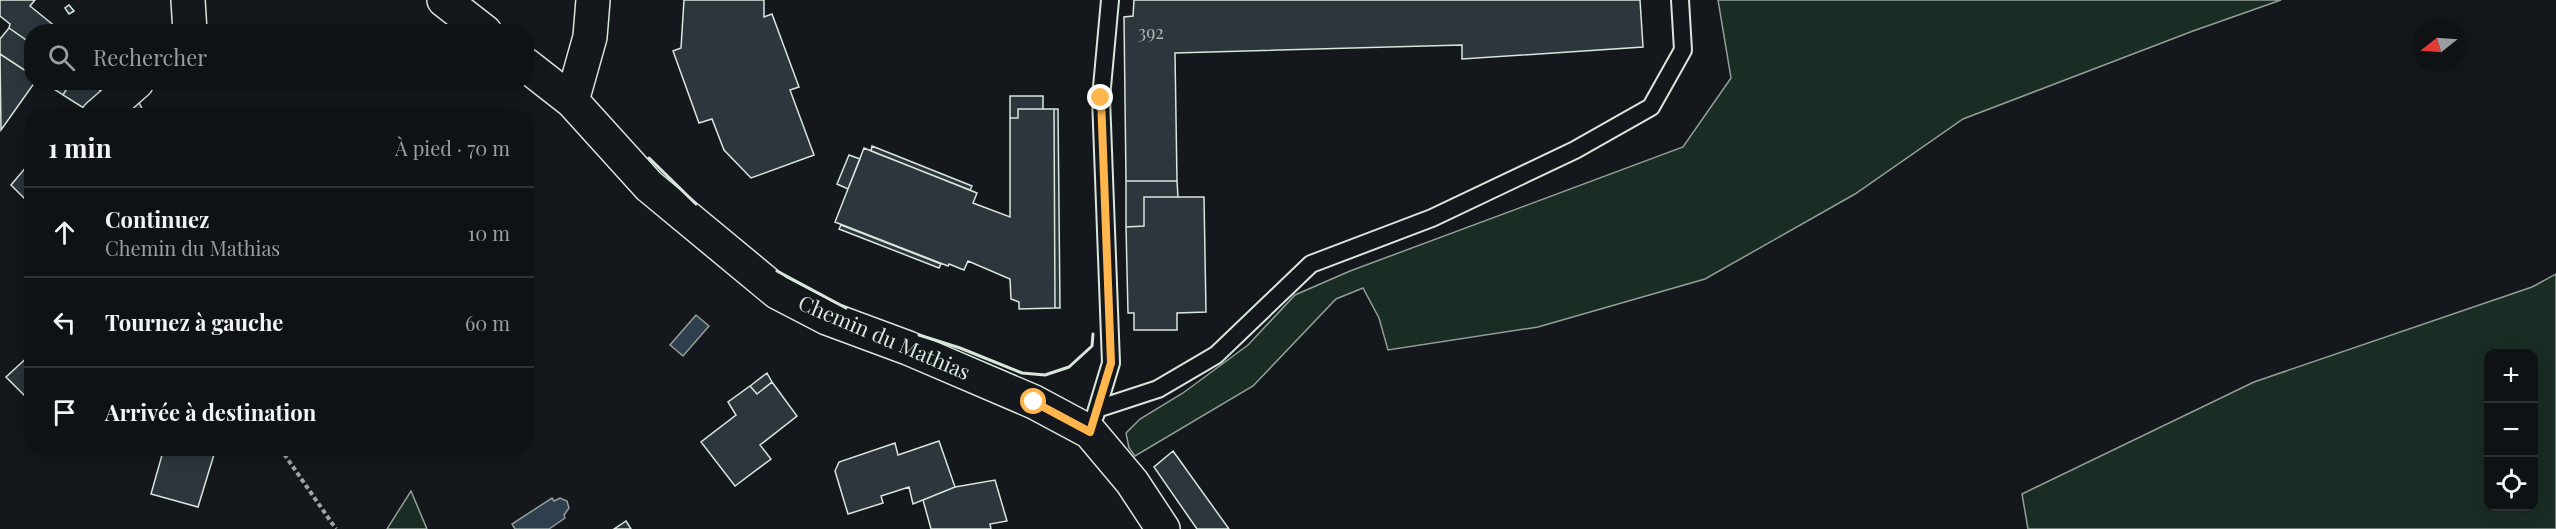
<!DOCTYPE html>
<html lang="fr">
<meta charset="utf-8">
<style>
:root{--surface:#0f1215;--page:#1d2022;--text:#f1f3f6;--muted:#9b9ea0;--line:#2f3234}
body{margin:0;font-family:"Playfair Display",serif;background:var(--page);color:var(--text)}
.controls{position:absolute;right:18px;bottom:18px;display:grid;overflow:hidden;border-radius:12px;box-shadow:0 3px 15px #0003}
.controls button{width:54px;height:54px;display:grid;place-items:center;padding:0;border:0;border-bottom:2px solid var(--line);background:var(--surface);color:var(--text);font:30px sans-serif}
.compass{position:absolute;left:2412px;top:18px;width:54px;height:54px;border-radius:50%;background:var(--surface);box-shadow:0 3px 15px #0003;rotate:253deg}
.stop{position:absolute;width:18px;height:18px;margin:-14px;border:4px solid #ffb74d;border-radius:50%;background:#fff}
.stop.end{background:#ffb74d;border-color:#fff;box-shadow:0 2px 6px #0008}
.list{margin:0;padding:0;list-style:none}
h2{display:flex;justify-content:space-between;align-items:center;height:78px;margin:0;padding:0 24px;font-size:26px}
h2 small{font-size:20px;font-weight:400;color:var(--muted)}
.list li{display:grid;grid-template-columns:39px 1fr auto;gap:18px;align-items:center;box-sizing:border-box;height:90px;padding:0 24px;border-top:2px solid var(--line)}
.list b{display:block;font-size:22px;white-space:nowrap}
.list p{margin:0;font-size:20px;white-space:nowrap;color:var(--muted)}
.list em{font-size:20px;font-style:normal;color:var(--muted)}
.icon{flex:none;width:33px;height:33px;fill:none;stroke:currentColor;stroke-width:2;stroke-linecap:round;stroke-linejoin:round}
.map{position:relative;flex:none;width:2556px;height:529px;overflow:hidden}
.search{position:absolute;background:var(--surface);box-shadow:0 3px 15px #0003;left:24px;top:24px;width:510px;height:66px;display:flex;align-items:center;gap:15px;box-sizing:border-box;padding:0 21px;border-radius:24px;color:var(--muted);font-size:22px}
.panel{position:absolute;background:var(--surface);box-shadow:0 3px 15px #0003;left:24px;top:108px;width:510px;height:348px;border-radius:24px}
.map>svg:first-child{display:block}
.green{fill:#1a2d24;stroke:#939e99;stroke-width:1.5;fill-rule:evenodd}
.water{fill:#2f3f4d;stroke:#939e99;stroke-width:1.5}
.building{fill:#2c363c;stroke:#d8e6dc;stroke-width:1.5}
.lines{fill:none;stroke-linecap:round;stroke-linejoin:round}
.lane-casing{stroke:#d8e6dc;stroke-width:20}
.street-casing{stroke:#d8e6dc;stroke-width:36}
.path{stroke:#9da8a2;stroke-width:4;stroke-dasharray:4.5 3;stroke-linecap:butt}
.lane{stroke:#14181c;stroke-width:16}
.street{stroke:#14181c;stroke-width:33}
.wall{stroke:#d8e6dc;stroke-width:3}
.route{stroke:#ffb74d;stroke-width:8}
.labels{text-anchor:middle;stroke-width:4.5;stroke-linejoin:round;paint-order:stroke}
.number-label{font-size:18px;fill:#adbab4}
.street-label{font-size:21px;fill:#d8e6dc;stroke:#14181c}
</style>
<div class="map">
<svg width="2556" height="529" viewBox="0 0 2556 529">
<rect width="100%" height="100%" fill="#14181c"/>
<path class="green" d="M1718 0H2281L2193 31 1963 119 1855 194 1705 279 1538 327 1388 350 1379 318 1363 288 1336 299 1253 386 1135 456 1129 448 1126 433 1140 419 1183 393 1248 345 1295 295 1350 271 1683 147 1731 78Z
M2556 274V529H2028L2022 494 2254 382 2532 287ZM2488 354H2534V506H2488Z
M411 491 427 529H387Z"/>
<path class="water" d="M696 315 709 326 683 356 670 345Z
M552 498 554 501 560 498 567 501 569 508 564 515 565 518 549 529H515L512 524Z"/>
<path class="building" d="M0 0H35L30 6 62 32H32V44L9 28 10 24 0 16Z
M684 0H764V17L772 14 799 87 790 90 814 155 751 178 724 150 712 119 699 123 673 51 681 48Z
M1134 0H1640L1643 47 1462 59V45L1175 53 1177 181H1126L1124 17 1133 16Z
M69 5 74 11 69 14 65 8Z
M9 28 32 44V75L0 54V39Z
M0 54 32 75V82H35L1 130Z
M43 82H71L63 95Z
M71 82H89L102 92 90 112 63 95Z
M135 95 146 116H111Z
M1010 96H1043V109H1018V118H1010Z
M1018 109H1054L1055 308 1019 309V302L1011 299 1010 279 968 261 964 270 949 264 948 266 835 222 864 148 977 193 973 203 1010 217V118H1018Z
M1054 109H1058L1060 308H1055Z
M872 146 972 186 970 190 871 151Z
M849 155 860 159 848 189 837 184Z
M27 166 32 170V199L28 202 11 185Z
M1126 181H1177L1178 197H1144V226L1126 227Z
M1144 197H1204L1206 312 1177 313V330H1134V313H1128L1126 227 1144 226Z
M841 225 941 264 939 268 839 229Z
M32 353V403L6 377Z
M767 373 772 382 757 394 750 386Z
M772 382 797 416 760 445 771 459 735 486 701 442 736 415 728 402 750 386 757 394Z
M939 441 955 487 913 504 909 487 881 496 883 503 848 514 835 471 839 462 895 443 898 455Z
M164 448H216L198 507 151 494Z
M1173 451 1229 529H1197L1154 467Z
M995 480 1007 521 990 524 991 529H931L923 500 955 487Z
M626 521 631 529H614Z"/>
<g class="lines">
<defs>
<path id="lane" d="M1097 409 1158 389 1216 355 1311 264 1432 218 1575 150 1651 107 1683 50 1680 0
M1095 416 1111 363 1101 98 1110 0"/>
<path id="street" d="M188 0 190 32
M444 0 485 32
M526 65 572 101 649 186 777 292 827 318 908 348 1034 402 1090 432 1132 482 1163 529
M572 101 590 37 593 0
M98 116 137 82"/>
</defs>
<use href="#lane" class="lane-casing"/>
<use href="#street" class="street-casing"/>
<path class="path" d="M280 448 336 529"/>
<use href="#lane" class="lane"/>
<use href="#street" class="street"/>
<path class="wall" d="M649 158 696 204
M777 271 846 308
M919 335 960 348 1022 373 1045 375 1069 367 1092 346 1093 334"/>
</g>
<g class="lines">
<path class="route" d="M1034 402 1090 432 1111 363 1101 98"/>
</g>
<g class="labels">
<g class="number-label">
<text x="1151" y="39">392</text>
</g>
<g class="street-label">
<text transform="translate(884 338) rotate(23)" y="7">Chemin du Mathias</text>
</g>
</g>
</svg>
<div class="controls">
<button>+</button>
<button>−</button>
<button><svg class="icon" aria-label="locate" viewBox="0 0 24 24"><circle cx="12" cy="12" r="6"/><path d="M12 2v4M12 18v4M2 12h4M18 12h4"/></svg></button>
</div>
<svg class="compass" viewBox="-18 -18 36 36"><path d="M0-13l5 13h-10z" fill="#e53935"/><path d="M0 13l5-13h-10z" fill="#9b9ea0"/></svg>
<div class="stop" style="left:1034px;top:402px"></div>
<div class="stop end" style="left:1101px;top:98px"></div>
<div class="search"><svg class="icon" aria-label="search" viewBox="0 0 24 24"><circle cx="10" cy="10" r="6"/><path d="M15 15l6 6"/></svg>Rechercher</div>
<section class="panel">
<h2>1 min<small>À pied · 70 m</small></h2>
<ul class="list">
<li><svg class="icon" aria-label="ahead" viewBox="0 0 24 24"><path d="M12 20V5M6 11l6-6 6 6"/></svg><div><b>Continuez</b><p>Chemin du Mathias</p></div><em>10 m</em></li>
<li><svg class="icon" aria-label="left" viewBox="0 0 24 24"><path d="M17 20v-9H6M10 6l-5 5 5 5"/></svg><div><b>Tournez à gauche</b></div><em>60 m</em></li>
<li><svg class="icon" aria-label="arrive" viewBox="0 0 24 24"><path d="M6 21V4h12l-3 4 3 4H6"/></svg><div><b>Arrivée à destination</b></div></li>
</ul>
</section>
</div>
